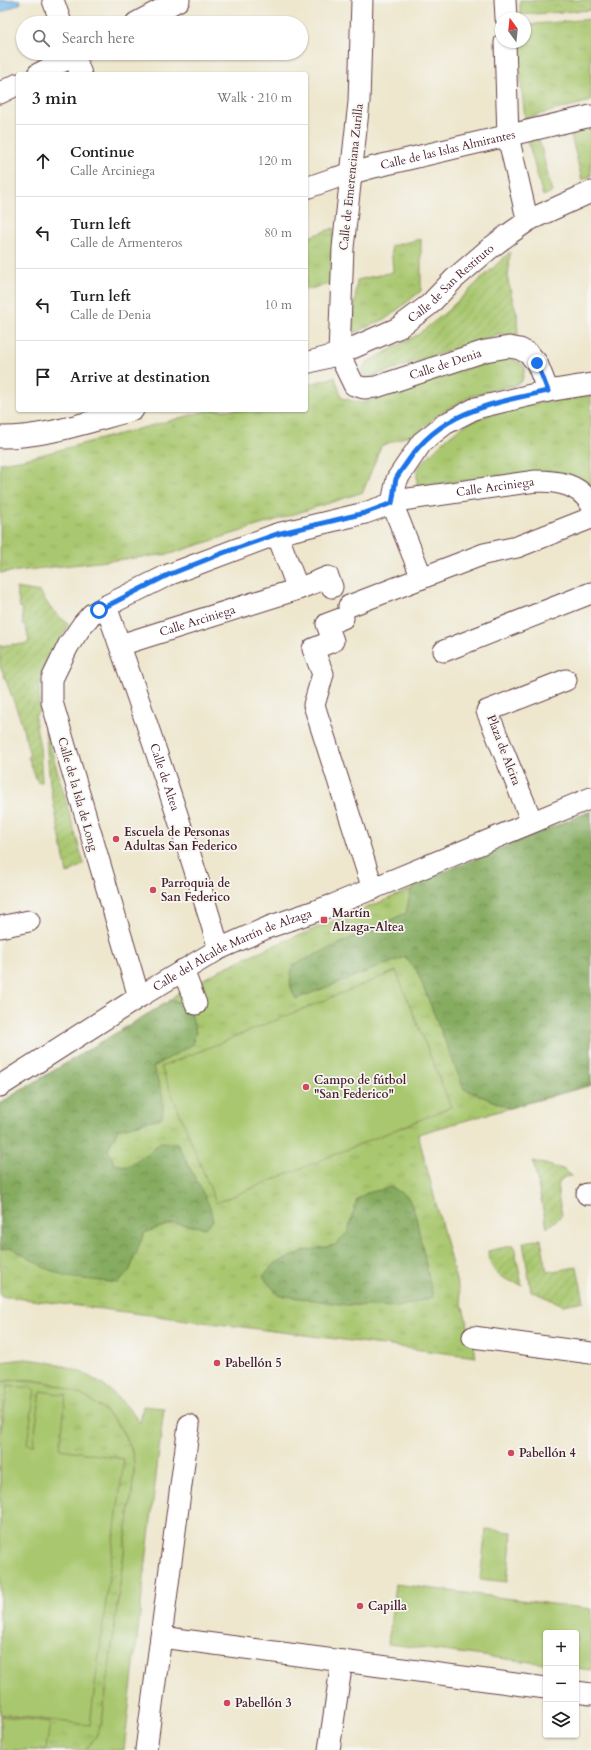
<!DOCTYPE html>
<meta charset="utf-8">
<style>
:root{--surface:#fff;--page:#f6f6f6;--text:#222;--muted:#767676;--line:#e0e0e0}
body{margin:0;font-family:Cardo,serif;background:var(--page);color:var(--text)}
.controls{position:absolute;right:12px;bottom:12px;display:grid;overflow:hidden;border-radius:4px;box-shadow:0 1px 3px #0004}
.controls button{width:36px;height:36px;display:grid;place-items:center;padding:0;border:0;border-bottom:1px solid var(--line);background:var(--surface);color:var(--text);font:20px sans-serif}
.compass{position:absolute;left:495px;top:12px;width:36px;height:36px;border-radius:50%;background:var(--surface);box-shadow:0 1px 3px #0004;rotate:345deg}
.stop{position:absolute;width:12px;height:12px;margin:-9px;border:3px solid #1a73e8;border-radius:50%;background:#fff}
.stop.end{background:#1a73e8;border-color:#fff;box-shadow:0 1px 4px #0008}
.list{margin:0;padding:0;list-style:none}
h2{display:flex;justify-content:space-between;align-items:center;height:52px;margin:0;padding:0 16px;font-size:17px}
h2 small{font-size:13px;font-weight:400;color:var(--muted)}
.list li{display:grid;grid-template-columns:26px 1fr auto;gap:12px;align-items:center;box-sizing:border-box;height:72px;padding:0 16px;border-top:1px solid var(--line)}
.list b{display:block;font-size:15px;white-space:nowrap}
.list p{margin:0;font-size:13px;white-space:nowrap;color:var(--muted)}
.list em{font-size:13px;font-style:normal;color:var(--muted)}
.icon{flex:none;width:22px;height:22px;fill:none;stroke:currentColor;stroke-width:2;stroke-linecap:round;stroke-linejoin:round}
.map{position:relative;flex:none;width:591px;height:1750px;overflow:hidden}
.search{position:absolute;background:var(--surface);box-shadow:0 1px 3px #0004;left:16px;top:16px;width:292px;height:44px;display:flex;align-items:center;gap:10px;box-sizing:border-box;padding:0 14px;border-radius:22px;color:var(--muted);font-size:15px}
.panel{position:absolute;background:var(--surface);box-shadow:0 1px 3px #0004;left:16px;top:72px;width:292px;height:340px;border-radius:4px}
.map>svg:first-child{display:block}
.grass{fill:url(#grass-tufts);stroke:#7a734c}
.forest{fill:url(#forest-crowns);stroke:#686646}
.garden{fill:url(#garden-furrows);stroke:#7a734c}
.pitch{fill:#a9c76e;stroke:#7a734c}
.water{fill:#78beef;stroke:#616e8d}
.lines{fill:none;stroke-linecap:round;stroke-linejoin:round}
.minor-casing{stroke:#633d43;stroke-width:23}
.minor{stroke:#fff;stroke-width:21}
.route{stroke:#1a73e8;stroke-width:5}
.poi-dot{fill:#d1495b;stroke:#f6f6f2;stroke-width:1.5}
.labels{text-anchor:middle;stroke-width:3.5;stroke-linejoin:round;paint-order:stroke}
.street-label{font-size:12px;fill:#4a1f2b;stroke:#f6f6f2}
.poi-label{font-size:12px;font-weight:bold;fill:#4a1f2b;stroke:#f6f6f2;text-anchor:start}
</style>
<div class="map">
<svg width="591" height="1750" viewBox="0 0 591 1750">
<defs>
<pattern id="grass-tufts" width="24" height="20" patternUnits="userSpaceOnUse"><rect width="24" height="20" fill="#a9c76e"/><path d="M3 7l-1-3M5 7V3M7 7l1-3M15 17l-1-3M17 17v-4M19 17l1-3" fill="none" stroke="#93aa5f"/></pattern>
<pattern id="forest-crowns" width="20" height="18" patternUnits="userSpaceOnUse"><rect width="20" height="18" fill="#86ac61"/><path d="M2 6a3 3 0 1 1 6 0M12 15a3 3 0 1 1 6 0" fill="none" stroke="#708b50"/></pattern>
<pattern id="garden-furrows" width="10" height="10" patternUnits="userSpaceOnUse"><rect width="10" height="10" fill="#a9c76e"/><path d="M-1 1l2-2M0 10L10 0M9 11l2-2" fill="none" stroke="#93aa5f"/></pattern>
</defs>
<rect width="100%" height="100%" fill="#f6f6f2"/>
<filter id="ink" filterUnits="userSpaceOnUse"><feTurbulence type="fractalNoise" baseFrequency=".025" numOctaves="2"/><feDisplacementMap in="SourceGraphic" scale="8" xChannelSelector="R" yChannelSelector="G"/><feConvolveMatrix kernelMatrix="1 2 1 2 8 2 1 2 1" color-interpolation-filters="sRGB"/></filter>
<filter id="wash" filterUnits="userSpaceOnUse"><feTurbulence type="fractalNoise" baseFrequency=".012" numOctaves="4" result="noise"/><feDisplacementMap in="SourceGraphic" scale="16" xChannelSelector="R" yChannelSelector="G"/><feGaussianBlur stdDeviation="0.9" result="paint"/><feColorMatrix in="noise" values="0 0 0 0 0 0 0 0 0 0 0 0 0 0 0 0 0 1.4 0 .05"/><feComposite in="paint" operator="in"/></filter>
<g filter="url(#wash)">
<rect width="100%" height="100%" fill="#eee7ce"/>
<path class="grass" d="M520 0H591V10L520 15Z
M591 19V101L525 118 516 42H525V25Z
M591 126V176L582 180 570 131Z
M539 139 552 192 543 196 528 141Z
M334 228 329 284 306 290V238Z
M421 239V291L387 318 352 334 357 280 393 272 391 246Z
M503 357C512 359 519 360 525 368L522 381 513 386 491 390 466 399 439 414 418 432 381 446 363 492 170 554 0 573V463L25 459 210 410H306V385L335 377 342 398 362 403Z
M591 395V495L572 478 552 471 417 486V469C429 456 441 442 456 431 488 407 552 401 591 395Z
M581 820 591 1085 418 1134 476 1357 0 1296V1103L171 1000 177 994 220 970 253 954Z
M17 1380C33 1380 49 1382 65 1387 94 1397 126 1425 133 1456 135 1465 134 1474 133 1484L102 1723 96 1736 86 1750H0V1382Z"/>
<path class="forest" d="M591 811V1085L509 1108 464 1089 417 971 405 957 296 999C289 988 289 978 293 965L406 913 412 885Z
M171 1000 180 1002 190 1009 196 1032 192 1045 153 1067C159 1085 167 1099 161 1118L118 1129 108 1149 114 1163 126 1167 148 1153 160 1142 177 1143 210 1207 213 1221 205 1228 173 1223 144 1233 130 1270 118 1283 66 1277 43 1267 12 1248 0 1249V1103Z
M392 1187 408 1197 415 1213 433 1297 399 1307 347 1305 278 1295 263 1276 276 1263 304 1251 335 1245 348 1232 357 1199 367 1193Z"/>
<path class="garden" d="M510 252 508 280 512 298 517 313 518 335 499 334 374 376 366 377 363 375 362 370 366 363 419 334 446 312Z
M16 588 40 592 51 609 69 625C49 657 35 671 40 711L36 714 35 720 40 747 42 782 38 783 28 757 30 756 21 721 2 670 0 668V646L14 644 17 645 28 643 29 641 26 627 23 624 22 610 20 608Z
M45 728 84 864 67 874 50 784Z
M533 1161 563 1169 572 1176C570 1176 565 1177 563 1178 553 1186 561 1206 562 1215L547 1228Z
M541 1239 547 1272 577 1267 584 1301 563 1305 531 1291 523 1242Z
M514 1245 522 1285C500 1278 491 1275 488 1251Z"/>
<path class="pitch" d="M396 971 451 1107 216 1203 161 1067Z
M25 1359C75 1363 111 1382 140 1423L143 1406 164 1408 124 1750H86L96 1736 102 1723 133 1484C134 1474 135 1465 133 1456 121 1403 50 1370 0 1382V1362Z
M8 1385 35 1389 27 1444 33 1445 41 1391 66 1395 60 1449 124 1459 90 1725 0 1714V1436Z
M486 1529 512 1532 507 1582 480 1579Z
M395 1584 591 1609V1670L576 1668V1633H546V1664L388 1644Z
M0 1716 50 1722 46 1750H0Z"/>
<path class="water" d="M0 0H20L21 3 0 13Z"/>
</g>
<g filter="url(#ink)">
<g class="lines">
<defs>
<g id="minor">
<path d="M53 0 61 23"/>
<path id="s1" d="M362 0 359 102 343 248 339 354 354 385 364 388 376 387 485 351 509 347 520 349 529 354 537 363 548 391"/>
<path d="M505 0 506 18"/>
<path d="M136 23 179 0"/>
<path d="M505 42 508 136 525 210 529 220"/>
<path d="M73 53 81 74"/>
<path d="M38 74 79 53"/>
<path d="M0 93 18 84"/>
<path id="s2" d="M306 188 335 178 374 167 591 116"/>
<path id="s3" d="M306 363 339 354 398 328 429 305 454 279 489 249 509 234 529 220 591 192"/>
<path d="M0 437C43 438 91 421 133 410"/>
<path d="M277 534 298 589"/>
<path d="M422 578 392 503 397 479 422 442 445 424 476 408 548 391 591 384"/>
<path id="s4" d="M106 606C146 720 185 833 219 949"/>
<path d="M349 606 484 554 517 547 591 518"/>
<path d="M343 618 327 624 333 641 313 649 323 674 314 705 373 889"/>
<path id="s5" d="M120 645 298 589 328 577 332 587"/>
<path d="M444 651 591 593"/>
<path d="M532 822 487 711 566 680"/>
<path d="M0 927 29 921"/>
<path d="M183 970 196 1004"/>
<path id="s6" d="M139 997 52 702V679L68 646 83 624 92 614 106 606 168 575 277 534 365 513 402 500 536 481C558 481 579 484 591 504"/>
<path id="s7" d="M0 1086 139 997 219 949 269 927 333 905 591 798"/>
<path d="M587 1194H591"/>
<path d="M473 1337 591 1353"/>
<path d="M161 1637 546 1688"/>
<path d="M576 1692 591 1694"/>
<path d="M146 1750 189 1425"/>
<path d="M329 1750 342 1661"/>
</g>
</defs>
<use href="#minor" class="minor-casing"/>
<use href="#minor" class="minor"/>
</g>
</g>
<g class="lines" filter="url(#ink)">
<path class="route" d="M99 610 168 575 223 553 277 534 365 513 392 503C394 496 394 487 396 479 399 473 404 467 408 461 441 411 494 403 548 391L537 363"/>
</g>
<g class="poi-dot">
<circle cx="116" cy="839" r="4"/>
<circle cx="153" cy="890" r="4"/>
<rect x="320" y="916" width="8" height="8" rx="2"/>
<circle cx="306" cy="1087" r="4"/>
<circle cx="217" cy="1363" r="4"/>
<circle cx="511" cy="1453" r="4"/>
<circle cx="360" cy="1606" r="4"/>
<circle cx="227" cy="1703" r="4"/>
</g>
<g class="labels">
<g class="street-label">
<text dy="4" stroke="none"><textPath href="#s2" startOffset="147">Calle de las Islas Almirantes</textPath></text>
<text transform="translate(351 177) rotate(-84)" y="4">Calle de Emerenciana Zurilla</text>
<text dy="4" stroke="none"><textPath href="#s3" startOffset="168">Calle de San Restituto</textPath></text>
<text dy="4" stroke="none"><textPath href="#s1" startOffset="485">Calle de Denia</textPath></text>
<text dy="4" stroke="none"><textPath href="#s6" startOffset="833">Calle Arciniega</textPath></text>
<text dy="4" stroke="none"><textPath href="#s5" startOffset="81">Calle Arciniega</textPath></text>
<text transform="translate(504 750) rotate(69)" y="4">Plaza de Alcira</text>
<text dy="4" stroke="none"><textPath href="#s4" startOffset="181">Calle de Altea</textPath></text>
<text transform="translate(78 794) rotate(74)" y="4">Calle de la Isla de Long</text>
<text dy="4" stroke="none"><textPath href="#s7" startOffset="270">Calle del Alcalde Martín de Alzaga</textPath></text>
</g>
<g class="poi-label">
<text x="124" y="836">Escuela de Personas<tspan x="124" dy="14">Adultas San Federico</tspan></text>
<text x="161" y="887">Parroquia de<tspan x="161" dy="14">San Federico</tspan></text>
<text x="332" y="917">Martín<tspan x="332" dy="14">Alzaga-Altea</tspan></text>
<text x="314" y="1084">Campo de fútbol<tspan x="314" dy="14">"San Federico"</tspan></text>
<text x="225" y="1367">Pabellón 5</text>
<text x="519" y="1457">Pabellón 4</text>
<text x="368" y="1610">Capilla</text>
<text x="235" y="1707">Pabellón 3</text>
</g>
</g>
</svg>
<div class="controls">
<button>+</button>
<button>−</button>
<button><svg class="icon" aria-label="layers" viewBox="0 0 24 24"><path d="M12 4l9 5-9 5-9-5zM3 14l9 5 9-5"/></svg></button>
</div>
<svg class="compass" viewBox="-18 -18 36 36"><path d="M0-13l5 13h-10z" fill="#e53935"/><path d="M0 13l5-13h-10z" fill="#767676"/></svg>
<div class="stop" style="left:99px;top:610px"></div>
<div class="stop end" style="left:537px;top:363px"></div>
<div class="search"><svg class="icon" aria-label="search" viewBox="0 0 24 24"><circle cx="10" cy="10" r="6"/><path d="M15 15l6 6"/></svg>Search here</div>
<section class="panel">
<h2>3 min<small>Walk · 210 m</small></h2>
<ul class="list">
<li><svg class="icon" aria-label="ahead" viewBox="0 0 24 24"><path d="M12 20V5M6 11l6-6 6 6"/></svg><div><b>Continue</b><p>Calle Arciniega</p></div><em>120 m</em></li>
<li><svg class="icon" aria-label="left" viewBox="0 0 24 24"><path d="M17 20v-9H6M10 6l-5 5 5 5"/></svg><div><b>Turn left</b><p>Calle de Armenteros</p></div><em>80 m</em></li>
<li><svg class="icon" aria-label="left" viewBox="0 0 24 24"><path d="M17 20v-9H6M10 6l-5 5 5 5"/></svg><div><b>Turn left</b><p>Calle de Denia</p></div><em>10 m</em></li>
<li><svg class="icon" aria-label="arrive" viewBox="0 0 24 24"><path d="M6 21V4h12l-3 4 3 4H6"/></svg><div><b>Arrive at destination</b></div></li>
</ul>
</section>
</div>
